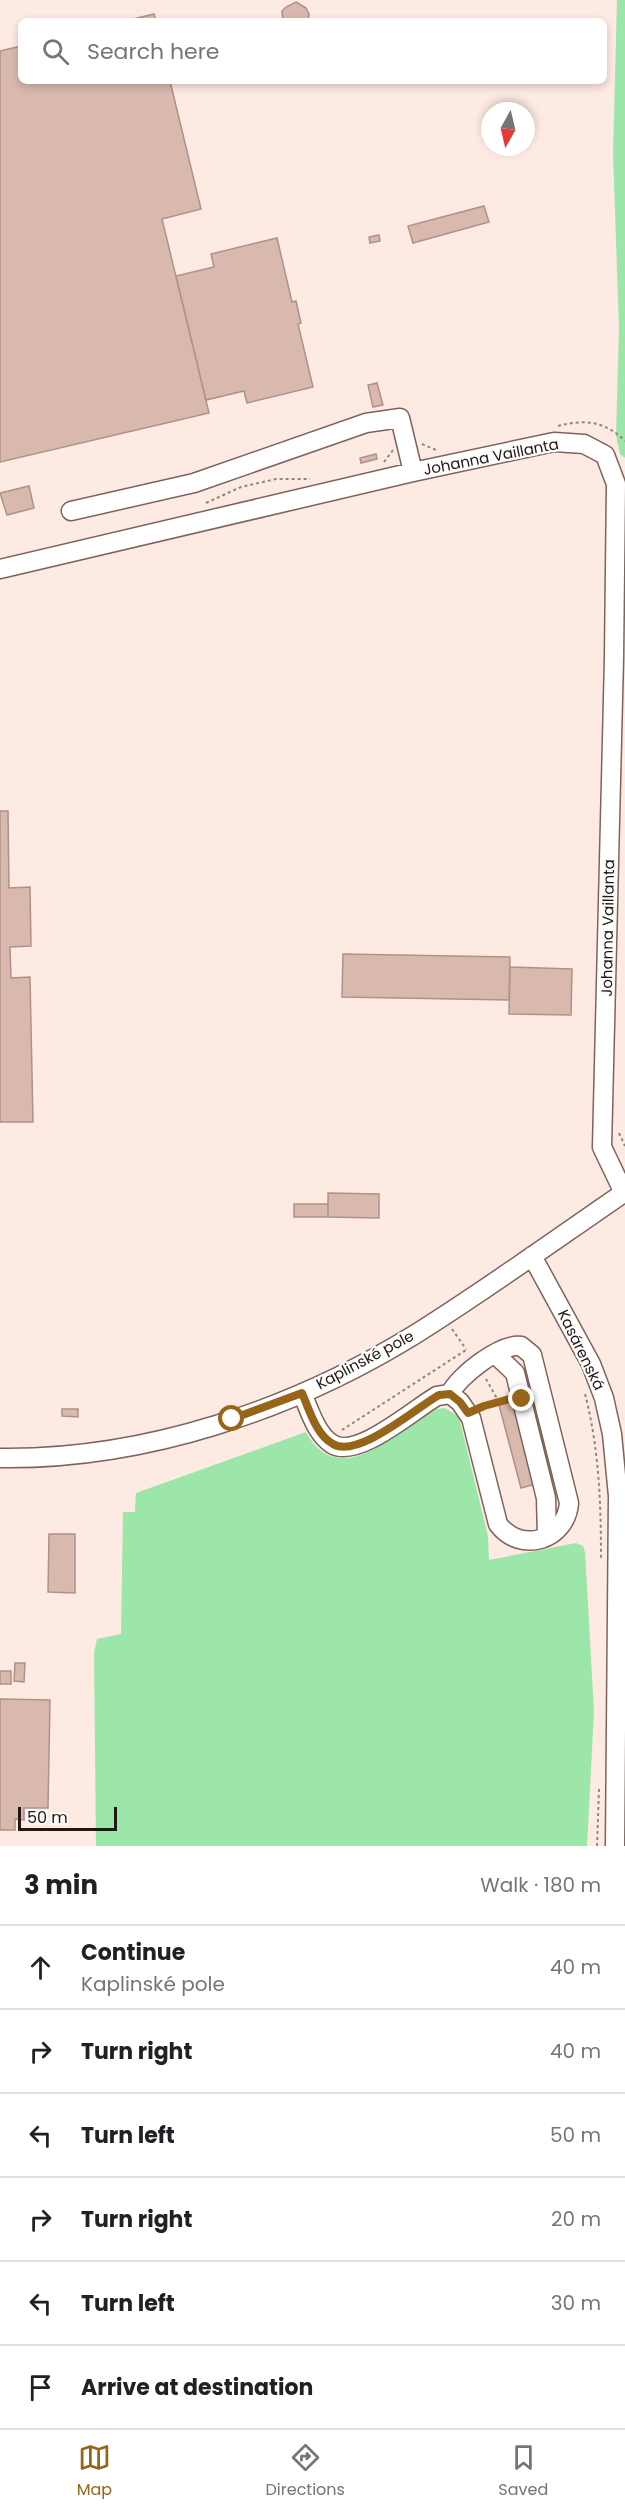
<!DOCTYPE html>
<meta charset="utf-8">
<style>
:root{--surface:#fff;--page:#f6f6f6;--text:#202124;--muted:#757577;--line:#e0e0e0;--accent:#976519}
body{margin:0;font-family:Poppins,sans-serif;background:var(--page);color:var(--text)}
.compass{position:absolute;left:481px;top:102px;width:54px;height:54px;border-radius:50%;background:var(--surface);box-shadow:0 3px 9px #0003;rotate:188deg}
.scale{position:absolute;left:18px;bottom:15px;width:99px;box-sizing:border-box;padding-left:6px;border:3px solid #221713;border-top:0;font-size:16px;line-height:21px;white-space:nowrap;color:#221713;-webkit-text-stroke:4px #fcfcfc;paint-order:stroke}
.stop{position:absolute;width:18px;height:18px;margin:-14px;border:4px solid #976519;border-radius:50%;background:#fff}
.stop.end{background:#976519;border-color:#fff;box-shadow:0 2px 6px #0008}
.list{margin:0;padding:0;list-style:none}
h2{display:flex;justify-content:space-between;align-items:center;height:78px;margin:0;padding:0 24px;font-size:26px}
h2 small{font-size:20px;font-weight:400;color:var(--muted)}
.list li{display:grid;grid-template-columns:39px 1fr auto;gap:18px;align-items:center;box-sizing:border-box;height:84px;padding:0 24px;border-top:2px solid var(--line)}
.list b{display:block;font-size:22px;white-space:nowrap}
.list p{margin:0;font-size:20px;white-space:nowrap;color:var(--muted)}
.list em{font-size:20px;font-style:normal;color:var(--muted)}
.icon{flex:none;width:33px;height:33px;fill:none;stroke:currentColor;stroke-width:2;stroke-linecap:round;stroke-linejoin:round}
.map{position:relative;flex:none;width:625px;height:1846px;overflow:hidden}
.search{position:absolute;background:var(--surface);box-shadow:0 3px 9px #0003;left:18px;right:18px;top:18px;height:66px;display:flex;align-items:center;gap:15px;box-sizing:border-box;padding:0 21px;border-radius:9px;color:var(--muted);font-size:22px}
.sheet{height:582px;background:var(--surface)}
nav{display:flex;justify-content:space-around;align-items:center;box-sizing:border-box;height:84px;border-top:2px solid var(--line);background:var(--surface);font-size:16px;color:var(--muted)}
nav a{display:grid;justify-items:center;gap:3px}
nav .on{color:var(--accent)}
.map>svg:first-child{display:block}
.green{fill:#9ce6a9}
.building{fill:#d9b9ae;stroke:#af9187;stroke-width:1.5}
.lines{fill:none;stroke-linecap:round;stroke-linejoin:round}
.minor-casing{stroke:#7f635a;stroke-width:21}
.path{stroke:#93847e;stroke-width:2;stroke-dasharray:3 3;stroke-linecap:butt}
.minor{stroke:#fff;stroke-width:18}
.route{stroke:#976519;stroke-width:8}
.labels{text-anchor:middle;stroke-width:4.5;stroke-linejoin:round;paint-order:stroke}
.street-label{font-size:15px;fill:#221713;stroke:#fcfcfc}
</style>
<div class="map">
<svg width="625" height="1846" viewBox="0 0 625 1846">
<rect width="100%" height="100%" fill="#fdeae3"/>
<path class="green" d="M617 0H625V458L620 454 616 436 619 328 613 154Z
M445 1408 459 1417 488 1536 489 1560 576 1543 583 1546 585 1552 594 1712 587 1846H96L94 1653 97 1639 121 1634 123 1512H135L136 1493 306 1432C339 1493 398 1431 437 1409Z"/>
<path class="building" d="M296 2 306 8 309 14 308 21H283L282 11 286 7Z
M154 14 156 21H125Z
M21 46V81H170L201 209 162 219 209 413 0 462V51Z
M484 206 489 222 413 243 408 226Z
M379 235 380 241 370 243 369 237Z
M277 238 292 302 296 301 301 323 298 324 313 387 247 403 244 391 206 400 176 276 214 267 211 254Z
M377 383 383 405 373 407 368 385Z
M376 454 377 459 361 463 360 458Z
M29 486 34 508 7 515 0 493Z
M0 811H8L9 888 30 887 31 946 10 947 11 978 30 977 33 1122H0Z
M343 954 510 957 509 1000 342 997Z
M510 967 572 969 571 1015 509 1014Z
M328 1193 379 1194V1218L328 1217Z
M294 1204H328V1217H294Z
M548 1392 569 1475 521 1488 499 1405Z
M62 1409H78V1417L62 1416Z
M49 1534H75V1593L48 1592Z
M15 1663H25L24 1682 14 1681Z
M0 1671H11V1684H0Z
M0 1699 50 1700 48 1808H24V1820L15 1819V1830H0Z"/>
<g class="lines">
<defs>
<path id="minor" d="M71 511 194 483 366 423 400 418 413 472
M0 569 413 472 554 442 584 444 605 455 616 484 614 658 602 1147 624 1193
M532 1256 591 1364 604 1398 612 1434 618 1496 615 1846
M495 1354 515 1373 546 1498 547 1536
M302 1393C309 1409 316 1434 332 1444 357 1460 414 1409 437 1396L450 1394 460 1402 471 1418 498 1524C520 1554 566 1541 569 1503L532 1355 521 1346C501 1343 458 1376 450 1394
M0 1458C144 1460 292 1410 414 1335 486 1290 555 1240 625 1192"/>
</defs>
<use href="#minor" class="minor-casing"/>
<path class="path" d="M558 426C585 419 605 421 625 441
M422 444 436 450
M384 462 393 450
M206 503 241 487 276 479H310
M619 1133 625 1146
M452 1329 466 1349
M486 1379 499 1402
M585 1394C599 1448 601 1503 601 1558
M483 1406 507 1400
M342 1430 466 1350
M597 1846 599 1789"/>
<use href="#minor" class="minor"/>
</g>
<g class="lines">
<path class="route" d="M232 1419 302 1393C309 1409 316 1435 333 1444 358 1459 416 1408 439 1395L450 1394 460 1402 468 1413 484 1406 521 1396 522 1399"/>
</g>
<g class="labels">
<g class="street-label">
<text transform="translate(491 457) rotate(-11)" y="5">Johanna Vaillanta</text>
<text transform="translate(608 928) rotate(-89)" y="5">Johanna Vaillanta</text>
<text transform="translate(581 1350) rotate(64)" y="5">Kasárenská</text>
<text transform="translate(365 1360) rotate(-28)" y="5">Kaplinské pole</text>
</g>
</g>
</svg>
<svg class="compass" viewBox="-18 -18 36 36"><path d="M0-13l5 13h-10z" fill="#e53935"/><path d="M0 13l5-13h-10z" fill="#757577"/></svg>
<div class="scale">50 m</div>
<div class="stop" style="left:232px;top:1419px"></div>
<div class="stop end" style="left:522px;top:1399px"></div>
<div class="search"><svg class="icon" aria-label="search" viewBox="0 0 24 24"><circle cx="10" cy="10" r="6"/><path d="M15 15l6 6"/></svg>Search here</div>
</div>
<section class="sheet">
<h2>3 min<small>Walk · 180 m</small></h2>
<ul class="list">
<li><svg class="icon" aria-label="ahead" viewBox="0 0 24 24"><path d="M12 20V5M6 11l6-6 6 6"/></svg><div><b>Continue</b><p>Kaplinské pole</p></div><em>40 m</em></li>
<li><svg class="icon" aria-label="right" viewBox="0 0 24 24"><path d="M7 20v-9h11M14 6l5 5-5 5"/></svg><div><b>Turn right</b></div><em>40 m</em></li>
<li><svg class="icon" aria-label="left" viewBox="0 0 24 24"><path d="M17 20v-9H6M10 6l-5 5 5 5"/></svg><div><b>Turn left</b></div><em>50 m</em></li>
<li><svg class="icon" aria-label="right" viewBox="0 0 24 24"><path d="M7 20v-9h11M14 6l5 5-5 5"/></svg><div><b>Turn right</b></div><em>20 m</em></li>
<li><svg class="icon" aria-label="left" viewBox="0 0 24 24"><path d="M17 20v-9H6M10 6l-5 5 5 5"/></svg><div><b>Turn left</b></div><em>30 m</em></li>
<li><svg class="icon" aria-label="arrive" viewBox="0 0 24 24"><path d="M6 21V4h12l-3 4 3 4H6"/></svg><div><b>Arrive at destination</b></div></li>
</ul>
</section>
<nav>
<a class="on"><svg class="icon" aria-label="map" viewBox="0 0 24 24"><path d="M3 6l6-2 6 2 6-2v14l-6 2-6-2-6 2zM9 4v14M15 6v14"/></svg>Map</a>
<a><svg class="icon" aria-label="directions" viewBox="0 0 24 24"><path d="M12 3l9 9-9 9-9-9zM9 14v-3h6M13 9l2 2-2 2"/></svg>Directions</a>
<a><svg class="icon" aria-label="saved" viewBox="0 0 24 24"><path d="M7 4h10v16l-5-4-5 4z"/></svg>Saved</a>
</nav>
